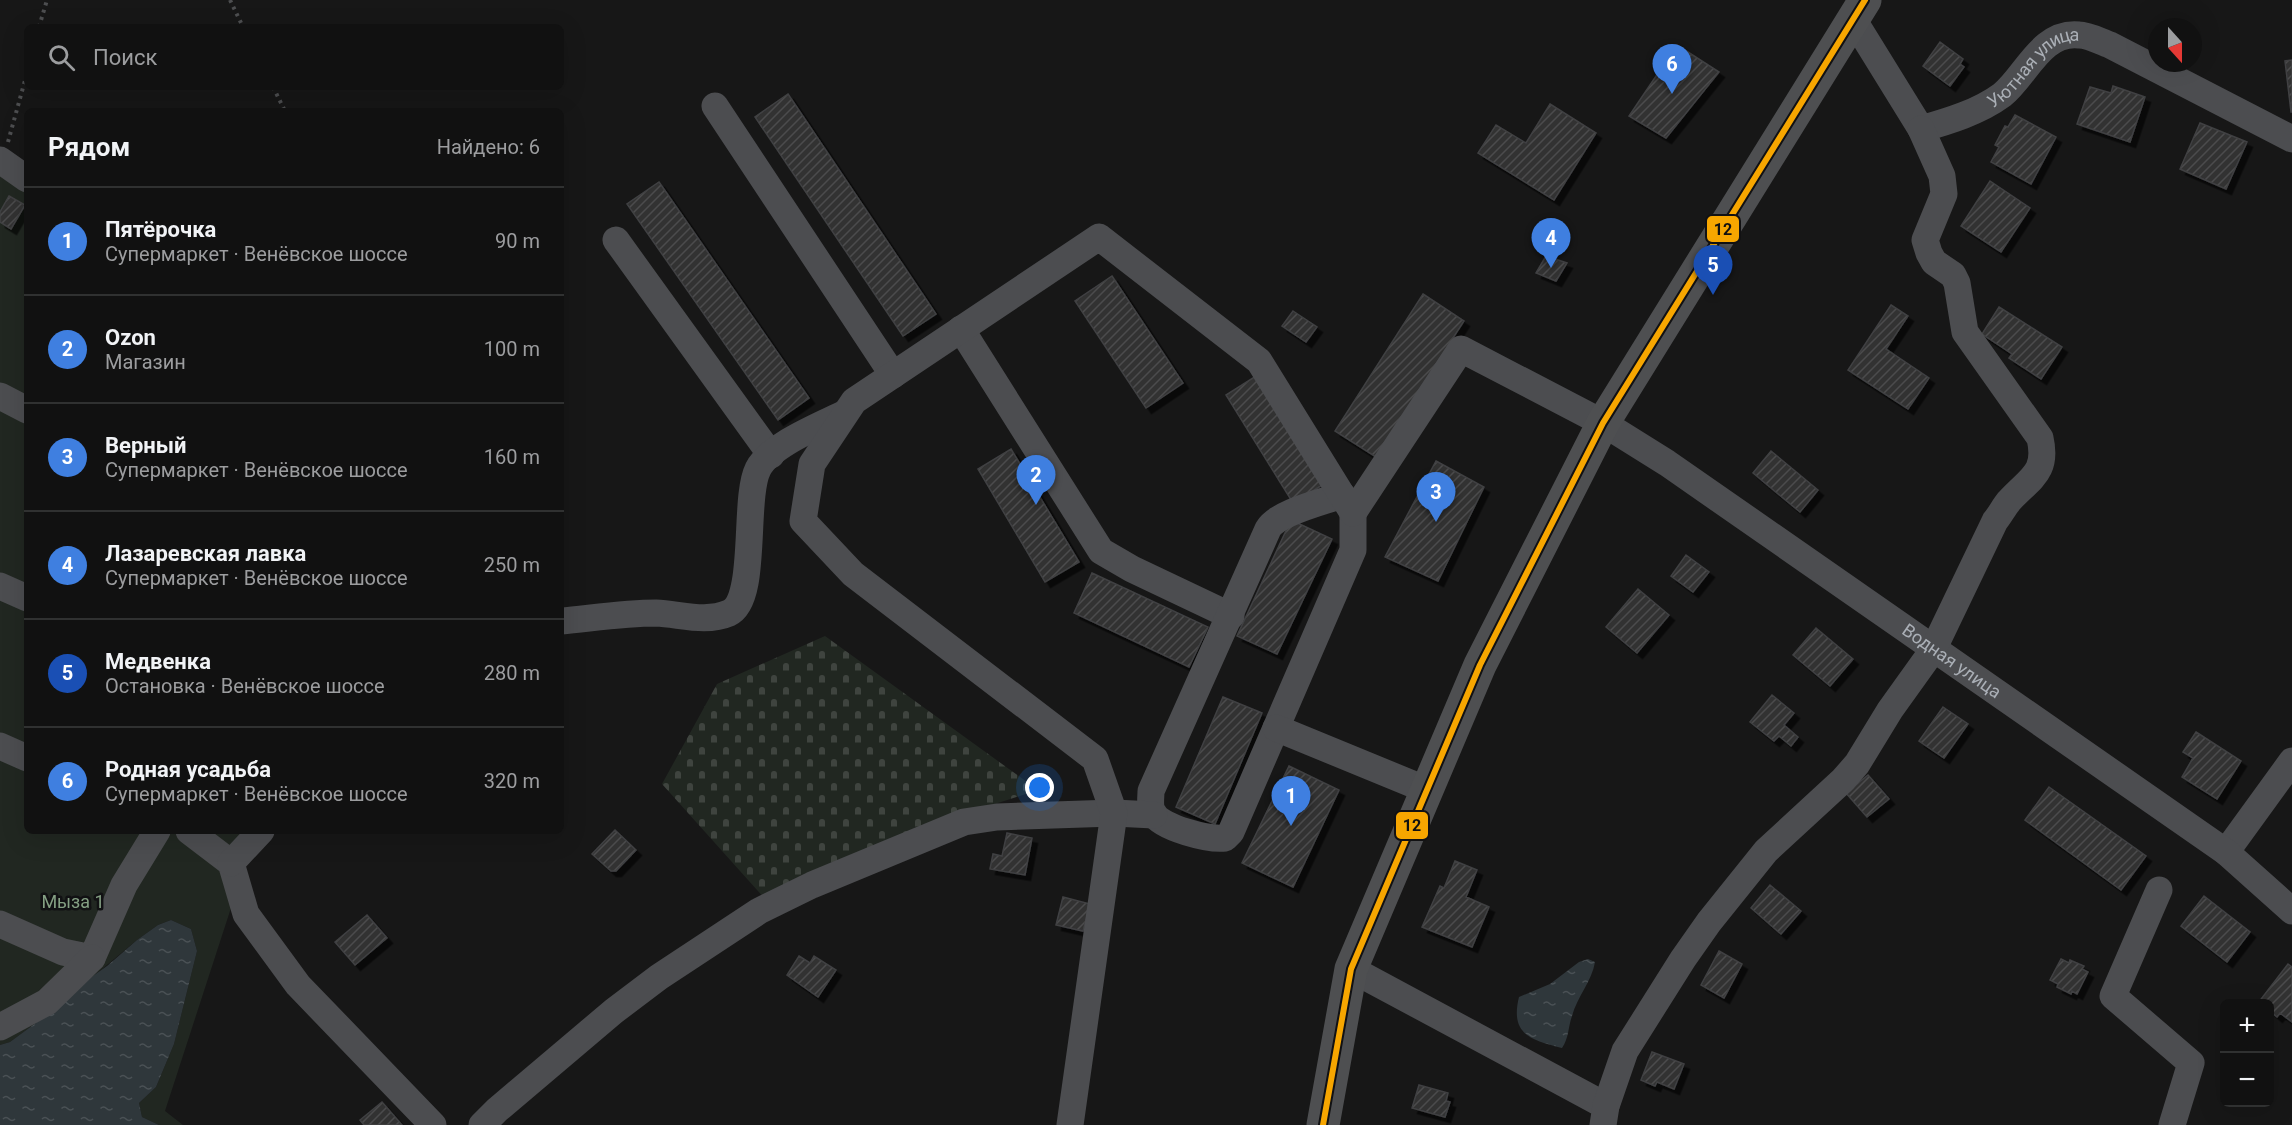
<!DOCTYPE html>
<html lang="ru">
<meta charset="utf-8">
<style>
:root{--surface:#111;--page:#1a1a1a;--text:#f1f3f6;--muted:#9c9d9f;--line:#303131;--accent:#0b8043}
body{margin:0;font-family:Roboto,sans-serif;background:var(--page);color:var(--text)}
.controls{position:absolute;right:18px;bottom:18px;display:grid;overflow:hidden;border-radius:9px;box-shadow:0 6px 24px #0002}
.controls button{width:54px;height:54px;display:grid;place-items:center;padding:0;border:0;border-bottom:2px solid var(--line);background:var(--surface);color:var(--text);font:30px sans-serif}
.compass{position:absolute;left:2148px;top:18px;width:54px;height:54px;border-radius:50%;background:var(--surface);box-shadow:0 6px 24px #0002;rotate:159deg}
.you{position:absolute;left:1040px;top:788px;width:21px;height:21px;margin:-15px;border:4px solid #fff;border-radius:50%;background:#1a73e8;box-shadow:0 0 0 9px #1a73e833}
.badge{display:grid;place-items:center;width:39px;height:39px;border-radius:50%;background:var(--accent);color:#fff;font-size:20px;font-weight:700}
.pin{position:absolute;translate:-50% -50px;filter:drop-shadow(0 2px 3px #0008)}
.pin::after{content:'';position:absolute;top:32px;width:21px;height:18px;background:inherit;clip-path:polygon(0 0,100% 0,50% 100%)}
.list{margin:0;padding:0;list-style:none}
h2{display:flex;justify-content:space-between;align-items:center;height:78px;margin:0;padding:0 24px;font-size:26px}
h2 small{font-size:20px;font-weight:400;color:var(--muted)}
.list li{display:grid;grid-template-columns:39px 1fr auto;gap:18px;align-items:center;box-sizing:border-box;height:108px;padding:0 24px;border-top:2px solid var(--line)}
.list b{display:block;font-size:22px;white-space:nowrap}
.list p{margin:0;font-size:20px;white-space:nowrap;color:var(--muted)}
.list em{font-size:20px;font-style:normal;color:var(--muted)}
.icon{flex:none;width:33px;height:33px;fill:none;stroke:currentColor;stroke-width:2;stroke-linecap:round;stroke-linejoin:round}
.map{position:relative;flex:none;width:2292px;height:1125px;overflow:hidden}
.search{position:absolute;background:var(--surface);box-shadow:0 6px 24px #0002;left:24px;top:24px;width:540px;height:66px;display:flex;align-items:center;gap:15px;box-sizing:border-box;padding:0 21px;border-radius:9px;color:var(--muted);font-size:22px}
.panel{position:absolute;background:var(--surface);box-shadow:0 6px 24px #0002;left:24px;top:108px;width:540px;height:726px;border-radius:9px}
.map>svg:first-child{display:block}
.green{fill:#212721}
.cemetery{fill:url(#cemetery-stones)}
.water{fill:url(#water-ripples)}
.building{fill:url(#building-hatch);stroke:#404143;stroke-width:1.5;filter:url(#shadow)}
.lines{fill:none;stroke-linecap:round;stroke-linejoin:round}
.path{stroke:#4d4e50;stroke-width:4;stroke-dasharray:3 4.5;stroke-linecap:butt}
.minor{stroke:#4c4d50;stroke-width:27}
.major{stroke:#4e4f51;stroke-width:33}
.bus-1-casing{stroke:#111113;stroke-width:10}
.bus-1{stroke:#f7a600;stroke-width:6}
.labels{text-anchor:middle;stroke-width:5;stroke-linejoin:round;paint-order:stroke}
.street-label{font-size:18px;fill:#aaafb6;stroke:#111113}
.park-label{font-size:18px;fill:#849f83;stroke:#111113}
.line-badge{stroke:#111113;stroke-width:2}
.pale-badge-label{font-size:16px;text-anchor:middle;font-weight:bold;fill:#111}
</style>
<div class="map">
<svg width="2292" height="1125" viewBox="0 0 2292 1125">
<defs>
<pattern id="cemetery-stones" width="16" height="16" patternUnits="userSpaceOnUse" patternTransform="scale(1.5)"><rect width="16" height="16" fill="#212721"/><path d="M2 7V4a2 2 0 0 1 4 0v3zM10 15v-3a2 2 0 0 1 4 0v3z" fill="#3f443f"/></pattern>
<pattern id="water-ripples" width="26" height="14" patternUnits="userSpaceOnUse" patternTransform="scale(1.5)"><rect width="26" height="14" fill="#2f373b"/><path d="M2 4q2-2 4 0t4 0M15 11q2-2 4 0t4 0" fill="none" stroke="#4a5155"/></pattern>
<pattern id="building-hatch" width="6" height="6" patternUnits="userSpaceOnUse" patternTransform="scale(1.5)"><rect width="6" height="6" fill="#313132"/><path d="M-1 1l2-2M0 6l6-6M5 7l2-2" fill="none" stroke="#4c4c4d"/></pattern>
<filter id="shadow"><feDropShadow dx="5.5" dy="5.5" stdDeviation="0" flood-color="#0009"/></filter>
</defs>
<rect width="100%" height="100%" fill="#171717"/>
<path class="green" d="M0 161 27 175V831H256L165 1111 183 1125H159L142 1117 139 1103 156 1087 174 1044 197 951 191 929 171 920 158 925 137 940 48 1014 10 1042 0 1045Z"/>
<path class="cemetery" d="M825 636 1038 790 967 813 766 900 662 784 717 684Z"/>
<path class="water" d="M171 920 191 929 197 951 174 1044 156 1087 139 1103 142 1117 159 1125H0V1045L10 1042 48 1014 69 993 107 966 137 940 158 925Z
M1588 959 1595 962C1592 981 1577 997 1572 1016 1568 1027 1569 1038 1562 1048 1530 1040 1510 1034 1519 997L1550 984 1579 962Z"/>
<path class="building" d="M1940 42 1963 59 1960 64 1964 67 1950 86 1923 66Z
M1677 45 1719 72 1666 138 1629 116Z
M2292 60V112H2291L2285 61Z
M2113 86 2145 97 2130 142 2077 124 2090 87 2111 93Z
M788 94 936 314 903 336 755 117Z
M1550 104 1596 133 1554 200 1478 153 1496 125 1526 143Z
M2015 115 2056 137 2031 184 1991 162 1999 147 1995 145 2005 126 2008 127Z
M2200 123 2247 142 2226 189 2180 169Z
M1990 181 2030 208 2001 252 1961 226Z
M659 182 809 398 778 420 627 204Z
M9 196 25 205 11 229 0 222V212Z
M1546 256 1567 263 1556 281 1536 273Z
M1112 276 1183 383 1146 408 1075 301Z
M1423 294 1464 321 1376 457 1335 431Z
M1891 305 1908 316 1886 349 1929 378 1908 409 1848 370Z
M1999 307 2062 347 2041 379 2009 358 2012 354 1982 334Z
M1293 311 1317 327 1306 342 1282 326Z
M1256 376 1324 484 1293 503 1226 395Z
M1011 449 1079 562 1045 582 978 469Z
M1771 451 1818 490 1800 512 1753 473Z
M1436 461 1484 487 1438 581 1385 557Z
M1291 520 1332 539 1277 654 1237 636Z
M1686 555 1709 572 1693 592 1671 576Z
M1092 573 1208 627 1189 667 1074 613Z
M1638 589 1669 615 1637 653 1606 627Z
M1816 628 1853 659 1830 686 1793 655Z
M1772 695 1794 713 1784 725 1798 737 1791 746 1779 736 1774 741 1750 722Z
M1223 697 1262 713 1215 824 1176 807Z
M1943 707 1968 724 1944 758 1919 741Z
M2196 732 2241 761 2217 799 2182 777 2193 758 2183 752Z
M1289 766 1339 790 1293 887 1242 863Z
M1868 775 1889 799 1867 817 1846 793Z
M2049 787 2146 856 2121 890 2025 820Z
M615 830 636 850 616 871H611L592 854Z
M1007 833 1032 838 1025 875 990 869 993 854 1002 856Z
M1455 861 1477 870 1466 897 1489 907 1472 947 1422 927 1440 886 1444 888Z
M1770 885 1801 911 1781 934 1751 908Z
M2204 896 2250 932 2227 962 2181 926Z
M1063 897 1090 904 1083 931 1056 925Z
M367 915 387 938 355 965 335 942Z
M1719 951 1742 964 1724 998 1701 985Z
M799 956 810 963 814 956 836 970 818 997 787 975Z
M2061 959 2069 963 2070 960 2084 966 2082 969 2088 972 2077 994 2072 991 2071 994 2057 987 2058 984 2050 980Z
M2288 964 2292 967V1022L2280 1013 2277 1017 2270 1011V1004L2258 1003Z
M1652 1052 1684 1064 1674 1089 1657 1082 1655 1086 1641 1080Z
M1419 1085 1448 1093 1446 1101 1450 1102 1445 1117 1412 1108Z
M382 1102 402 1125H364L360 1120Z"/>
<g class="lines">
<path class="path" d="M230 0 243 27
M39 27 47 0
M273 87 285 111
M8 142 27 73"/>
<g class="minor">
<path id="s1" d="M1853 19 1921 129C1949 121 1979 112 2002 95 2026 76 2041 31 2079 35 2089 35 2101 42 2110 45L2292 139"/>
<path d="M715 106 893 375"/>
<path d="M0 160 27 179"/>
<path d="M616 240 771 455"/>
<path d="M961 329 1101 551 1132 569 1231 616"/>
<path d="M0 396 27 410"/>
<path d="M1342 495C1323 502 1278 512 1268 529L1151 791C1151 798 1149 808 1154 814 1162 828 1209 840 1225 838L1231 832 1353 550V513"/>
<path d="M0 586 27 598"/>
<path d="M561 621C593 618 625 613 656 613 680 614 706 623 729 613 758 600 743 499 758 469 770 445 821 425 845 413"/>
<path d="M1276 728 1427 790"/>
<path d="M0 746 27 758"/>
<path d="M189 831 231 863 246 914 298 985 433 1125"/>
<path d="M2226 852 2292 761"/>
<path d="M231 863 261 831"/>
<path d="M2159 890 2113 996 2191 1063 2172 1125"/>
<path d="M0 924 63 952 92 958 124 885 157 831"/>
<path d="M1351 969 1606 1106"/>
<path d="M0 1027 47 1002 92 958"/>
<path d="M482 1125 497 1110 614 1011 659 977 759 911 812 885 964 822 997 817 1114 813 1154 815"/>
<path id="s2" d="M1070 1125 1114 813 1095 759 853 574 803 521 812 464 854 401 1099 237 1259 361 1353 513 1461 349 1603 423 1667 463 2226 852 2292 911"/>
<path d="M1603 1125 1606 1106 1625 1051 1683 959 1709 922 1766 851 1843 780 1857 764 1890 710 1933 650 1995 521C2000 515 2004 507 2009 501 2030 478 2048 473 2040 438L1965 332 1957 283 1953 275 1934 262 1929 253 1925 240 1944 194 1942 176 1921 129"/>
</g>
<path class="major" d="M1323 1125 1351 969 1480 665 1603 423 1865 0"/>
<defs>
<path id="bus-1" d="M1323 1125 1351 969 1480 665 1603 423 1865 0"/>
</defs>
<use href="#bus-1" class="bus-1-casing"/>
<use href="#bus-1" class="bus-1"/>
</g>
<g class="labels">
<g class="street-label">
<text dy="6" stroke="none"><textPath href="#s1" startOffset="261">Уютная улица</textPath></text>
<text dy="6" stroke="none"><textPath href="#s2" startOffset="2338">Водная улица</textPath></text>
</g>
<g class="park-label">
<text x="73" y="908">Мыза 1</text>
</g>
</g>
<g class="line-badge">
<rect x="1706" y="215" width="34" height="28" rx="6" fill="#f7a600"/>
<rect x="1395" y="811" width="34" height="29" rx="6" fill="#f7a600"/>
</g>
<g class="pale-badge-label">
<text x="1723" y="235">12</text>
<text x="1412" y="831">12</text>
</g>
</svg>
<div class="controls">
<button>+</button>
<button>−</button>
</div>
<svg class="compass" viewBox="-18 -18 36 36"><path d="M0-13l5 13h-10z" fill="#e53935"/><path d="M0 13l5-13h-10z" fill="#9c9d9f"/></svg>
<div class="you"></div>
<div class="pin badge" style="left:1291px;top:826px;background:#3f7fe0">1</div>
<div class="pin badge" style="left:1036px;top:505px;background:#3f7fe0">2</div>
<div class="pin badge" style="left:1436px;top:522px;background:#3f7fe0">3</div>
<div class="pin badge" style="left:1551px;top:268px;background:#3f7fe0">4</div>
<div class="pin badge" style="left:1713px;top:295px;background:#1a4fb4">5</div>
<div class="pin badge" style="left:1672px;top:94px;background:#3f7fe0">6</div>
<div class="search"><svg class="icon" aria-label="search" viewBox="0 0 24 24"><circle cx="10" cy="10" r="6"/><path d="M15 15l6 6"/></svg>Поиск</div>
<section class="panel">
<h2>Рядом<small>Найдено: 6</small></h2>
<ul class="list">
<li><span class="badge" style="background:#3f7fe0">1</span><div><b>Пятёрочка</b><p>Супермаркет · Венёвское шоссе</p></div><em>90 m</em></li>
<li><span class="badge" style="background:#3f7fe0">2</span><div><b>Ozon</b><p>Магазин</p></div><em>100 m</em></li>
<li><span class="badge" style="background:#3f7fe0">3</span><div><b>Верный</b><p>Супермаркет · Венёвское шоссе</p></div><em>160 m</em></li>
<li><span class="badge" style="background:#3f7fe0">4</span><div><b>Лазаревская лавка</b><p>Супермаркет · Венёвское шоссе</p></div><em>250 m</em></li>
<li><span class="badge" style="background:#1a4fb4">5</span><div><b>Медвенка</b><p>Остановка · Венёвское шоссе</p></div><em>280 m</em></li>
<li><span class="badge" style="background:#3f7fe0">6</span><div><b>Родная усадьба</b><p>Супермаркет · Венёвское шоссе</p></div><em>320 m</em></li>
</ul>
</section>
</div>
